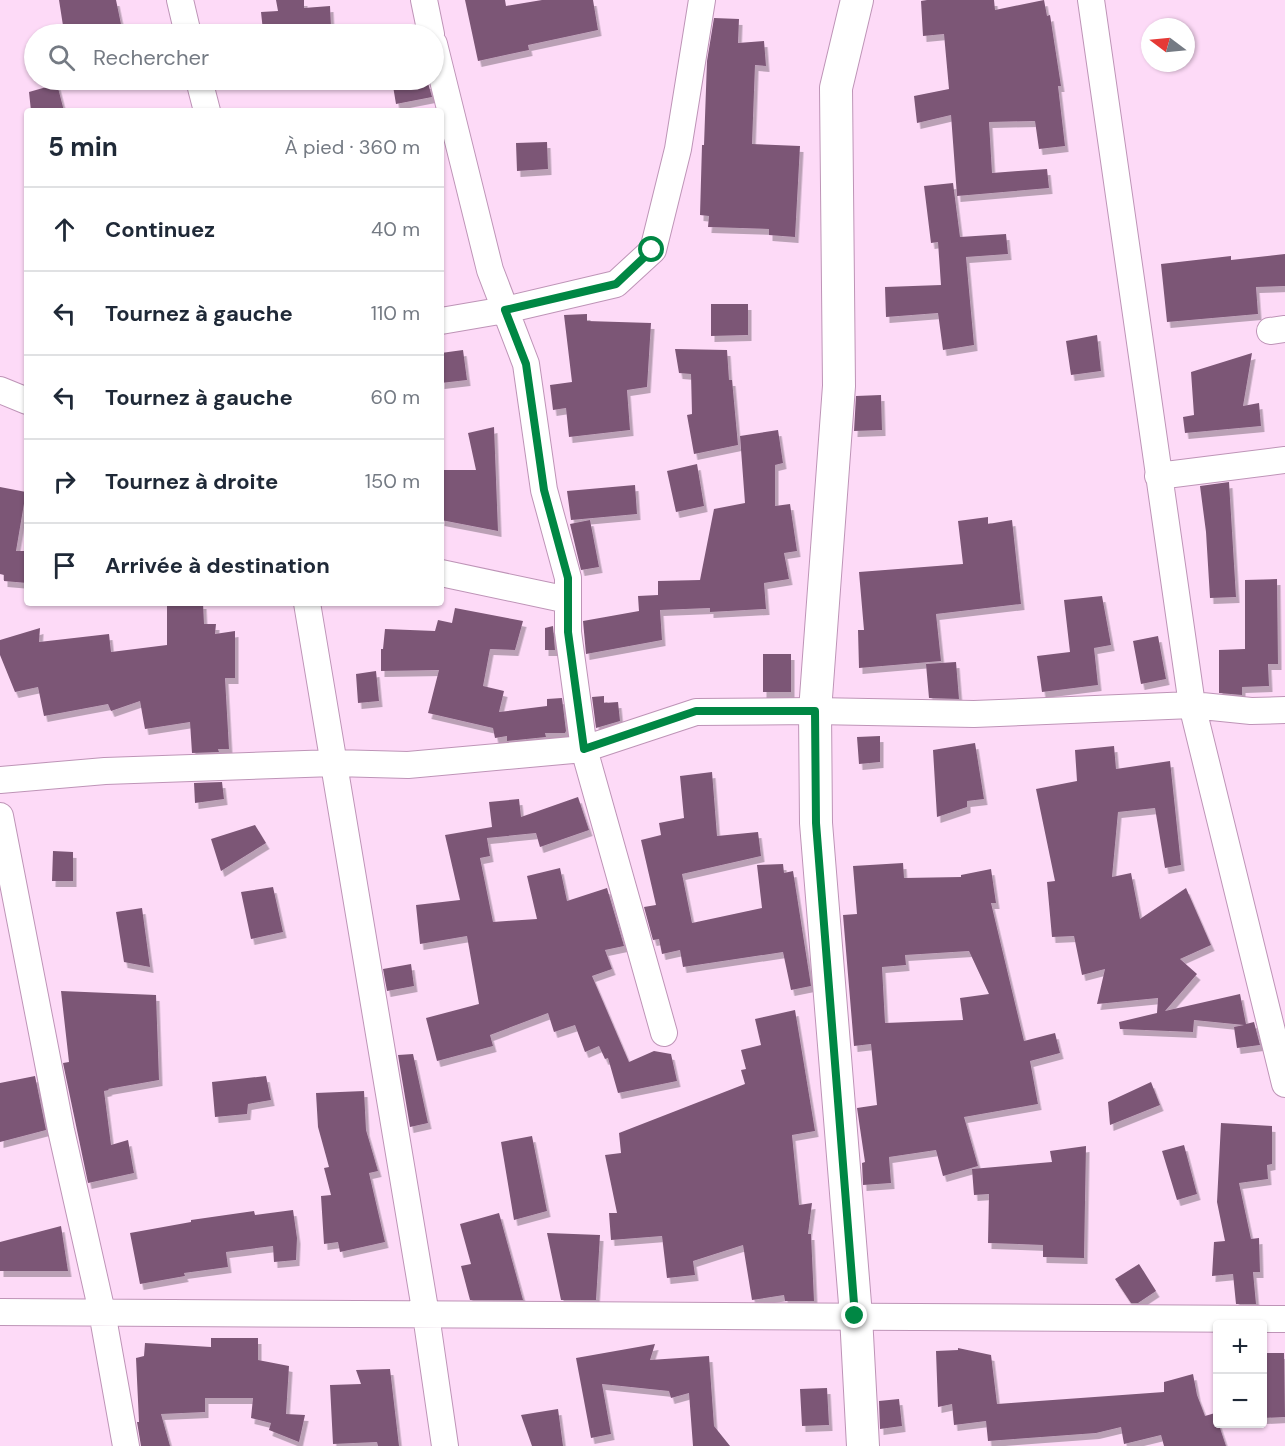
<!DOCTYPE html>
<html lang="fr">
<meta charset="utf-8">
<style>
:root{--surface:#fff;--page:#f2f2f3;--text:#1f2937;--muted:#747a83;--line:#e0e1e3}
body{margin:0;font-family:"DM Sans",sans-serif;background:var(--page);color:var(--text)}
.controls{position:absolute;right:18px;bottom:18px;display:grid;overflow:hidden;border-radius:6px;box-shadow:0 2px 4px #0004}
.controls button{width:54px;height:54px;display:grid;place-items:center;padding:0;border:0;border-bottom:2px solid var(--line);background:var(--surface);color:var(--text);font:30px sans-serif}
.compass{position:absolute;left:1141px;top:18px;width:54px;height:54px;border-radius:50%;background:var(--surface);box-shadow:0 2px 4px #0004;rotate:286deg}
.stop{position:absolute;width:18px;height:18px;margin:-14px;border:4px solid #008744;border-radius:50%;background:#fff}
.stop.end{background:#008744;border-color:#fff;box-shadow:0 2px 6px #0008}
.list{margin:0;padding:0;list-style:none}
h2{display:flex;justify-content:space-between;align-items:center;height:78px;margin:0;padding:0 24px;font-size:26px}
h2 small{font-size:20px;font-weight:400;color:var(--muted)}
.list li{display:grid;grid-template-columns:39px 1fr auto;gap:18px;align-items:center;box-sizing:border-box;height:84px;padding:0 24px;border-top:2px solid var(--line)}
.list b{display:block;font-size:22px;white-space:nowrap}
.list em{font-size:20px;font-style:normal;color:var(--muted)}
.icon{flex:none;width:33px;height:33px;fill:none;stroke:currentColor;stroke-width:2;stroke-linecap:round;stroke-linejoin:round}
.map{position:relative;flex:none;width:1285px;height:1446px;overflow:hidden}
.search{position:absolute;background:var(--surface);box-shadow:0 2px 4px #0004;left:24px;top:24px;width:420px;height:66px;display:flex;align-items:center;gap:15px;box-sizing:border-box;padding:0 21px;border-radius:33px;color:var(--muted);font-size:22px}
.panel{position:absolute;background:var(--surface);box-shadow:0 2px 4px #0004;left:24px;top:108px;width:420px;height:498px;border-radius:6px}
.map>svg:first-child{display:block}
.building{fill:#7c5776;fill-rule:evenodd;filter:url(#shadow)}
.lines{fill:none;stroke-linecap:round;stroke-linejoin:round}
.minor-casing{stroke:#be94b7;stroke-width:28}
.tertiary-casing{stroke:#be94b7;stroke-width:34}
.minor{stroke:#fff;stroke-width:26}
.tertiary{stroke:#fff;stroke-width:32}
.route{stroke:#008744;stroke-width:8}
</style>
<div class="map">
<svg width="1285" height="1446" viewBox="0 0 1285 1446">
<defs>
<filter id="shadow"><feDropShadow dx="3.5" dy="6" stdDeviation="0" flood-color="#0004"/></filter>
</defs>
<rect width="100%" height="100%" fill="#fddaf7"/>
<path class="building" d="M59 0H116L123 34H89L88 28 64 32Z
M276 0H304V8L330 6 331 27 315 28 316 34H281L280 30 263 31 261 12 278 11Z
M465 0H505L506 6 542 0H593L598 30 528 45 529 50 478 61Z
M927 0H994L995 10 1044 0 1047 16 1050 15 1061 86H1058L1065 146 1039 149 1035 121 989 122 992 173 1047 169 1049 188 957 196 951 115 917 123 914 96 949 89 944 34 923 36 921 1Z
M714 18 739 19 738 43 764 41 766 66 755 65 752 144 800 146 795 237 769 235V229L708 227 709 216 700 215 702 145H704L707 61Z
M392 80 428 83 432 97 396 104Z
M57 84 64 111H31L29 92Z
M547 142 548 169 517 171 516 143Z
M953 183 960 237 1006 234 1008 254 966 257 974 345 943 350 938 313 886 317 885 287 941 285 938 242 931 243 924 186Z
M1285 254V286L1256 287 1258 314 1167 322 1161 264 1231 256V260Z
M711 304H748V335L711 336Z
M587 314V321L651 323 647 387 627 390 630 430 569 437 566 408 553 410 550 385 572 382 564 315Z
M1097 335 1101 371 1071 375 1066 341Z
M675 349 727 350 729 380H732L738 445 694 454 687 415 692 414 691 374 679 373Z
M463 350 467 380 441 383V353Z
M1252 353 1243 406 1259 403 1261 426 1185 433 1183 417 1194 415 1191 372Z
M881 395 882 430 854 431 856 396Z
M494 427 498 531 441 520V470H476L468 433Z
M778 430 783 463 775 465V506L790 504 797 551 784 553 789 579 764 583 766 609 710 612V608L660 610 662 640 586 654 583 621 639 611 638 596 658 595V581L700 580 714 509 745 503 740 436Z
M697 464 704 506 676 512 667 471Z
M1229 482 1236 597 1210 598 1206 532 1200 486Z
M635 485 637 514 571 520 567 491Z
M0 487 26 492 16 551H27V583L4 581V575L0 574Z
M988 517V524L1012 520 1021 604 936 614 941 661 859 668 858 630H864L859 572 963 564 958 521Z
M590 520 599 567 581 570 570 524Z
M1277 579 1278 664H1268L1269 686 1242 687V695L1219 693V650L1245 649V580Z
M1102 596 1111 645 1094 648 1098 685 1042 692 1037 656 1070 652 1064 600Z
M167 603H203L204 624H216L215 634 235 631V678H225L229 749H218L219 752 192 753 190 722 145 729 140 701 111 711 108 704 44 716 38 687 15 692 0 655V640L40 628 39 642 109 634 111 652 167 645Z
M455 608 523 621 515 650 490 649 483 686 504 691 499 712 547 706V699L562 698 566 731 565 733H545L546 737 507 741V736L495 738 493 728 428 713 439 670 381 671V649H383L385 629 435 631 438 620 452 623Z
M553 626 555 650H545V628Z
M1158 636 1166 679 1141 684 1133 641Z
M763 654H791V692H763Z
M956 662 959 699 929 698 926 664Z
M376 671 379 701 358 703 356 674Z
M604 696V703L618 702 620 721 596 728 592 697Z
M880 736V762L859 764 857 737Z
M975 743 984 799 967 801V807L937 817 933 750Z
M1114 746 1116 769 1170 761 1181 865 1165 868 1155 808 1118 812 1112 877 1131 873 1140 919 1186 888 1211 945 1180 959 1197 974 1165 1011 1240 994 1246 1024 1254 1022 1260 1045 1237 1048 1234 1027 1244 1025 1194 1020 1193 1032 1120 1029 1119 1022 1157 1013 1158 998 1097 1004 1105 969 1082 975 1074 936 1052 937 1047 882 1055 881 1036 789 1077 781 1075 750Z
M712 772 717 836 758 832 761 856 682 874 692 923 762 908 757 865 783 864 784 873 793 871 811 986 791 990 783 952 683 967 680 950 662 954 659 939 653 940 644 907 656 905 641 840 661 835 659 823 684 818 680 776Z
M222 782 224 799 195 803 194 783Z
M578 797 589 830 540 847 536 833 487 838 490 856 480 858 493 922 537 919 527 876 560 868 567 901 607 888 624 946 605 950 612 969 592 976 629 1062 654 1051 671 1054 677 1081 618 1093 608 1058 605 1059 599 1046 585 1052 575 1025 554 1032 548 1013 490 1035 493 1046 437 1061 426 1018 479 1004 467 936 420 944 416 905 460 900 445 835 492 827 489 802 519 799 521 817Z
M255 825 266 843 221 871 211 839Z
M53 851 73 852V881H52Z
M903 863 904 878 961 877V875L991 869 996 903H991L1024 1041 1055 1033 1060 1053 1030 1061 1038 1104 964 1117 978 1166 943 1176 936 1150 889 1157 891 1183 863 1185 862 1163 865 1162 857 1108 877 1105 871 1044 854 1046 843 915 857 914 853 866ZM969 951 989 994 960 998 963 1020 885 1023 882 967 906 965 905 955Z
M273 887 283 932 251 939 241 892Z
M142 908 150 967 124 962 116 912Z
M411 964 414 986 387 991 383 969Z
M61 991 156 995 159 1080 108 1089 109 1090 104 1091 111 1145 128 1140 134 1173 88 1183 63 1063 69 1062Z
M795 1010 815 1131 792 1135 799 1205 812 1203 808 1234H811L814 1301H785L784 1295 752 1300 743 1245 693 1261 695 1275 667 1278 662 1236 611 1240 609 1213H617L605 1155 621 1153 619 1133 745 1084 741 1070 746 1069 741 1050 761 1045 755 1019Z
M413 1054 428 1123 410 1127 398 1055Z
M35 1076 46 1130 0 1142V1083Z
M266 1076 271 1100 248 1104 247 1114 215 1117 212 1082Z
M1151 1082 1160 1105 1110 1125 1108 1102Z
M364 1091 366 1130 378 1171 369 1173 385 1242 340 1252 338 1242 324 1244 321 1196 331 1195 324 1168 329 1167 318 1127 316 1093Z
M1221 1123 1272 1126V1164L1267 1165 1268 1179 1239 1183 1251 1239 1259 1238 1260 1272H1253L1256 1304H1236L1233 1274 1212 1276 1214 1242 1225 1241 1217 1202Z
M532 1136 547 1211 514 1220 501 1142Z
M1184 1145 1197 1194 1177 1200 1162 1151Z
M1086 1146 1084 1258 1043 1257V1245L988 1243 989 1194 974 1195 972 1169 1052 1162 1050 1151Z
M293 1210 297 1238 296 1260 274 1262 273 1246 226 1252 228 1267 184 1273 185 1276 140 1284 130 1233 191 1222V1220L254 1211 255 1215Z
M499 1213 523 1300H470L461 1266 471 1264 460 1224Z
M61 1226 68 1271H0V1242Z
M547 1233 600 1235 596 1300H561Z
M1139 1264 1156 1291 1138 1303H1131L1115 1279Z
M211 1338H258V1360L289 1366 286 1414 305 1415 299 1442 269 1430 271 1423 251 1418 253 1398H205V1412L161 1414 170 1446H141L137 1422H139L136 1358 144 1356 145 1343 211 1347Z
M655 1344 650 1360 709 1356 714 1426 730 1446H693L689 1393 671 1398 669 1391 602 1384 611 1434 591 1438 576 1358Z
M958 1348 991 1355 997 1404 1164 1392V1382L1193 1374 1197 1395 1205 1416 1215 1413 1226 1446H1164L1161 1435 1124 1444 1121 1427 1096 1433 988 1441 986 1421 954 1425 952 1404 938 1407 936 1351 958 1350Z
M1263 1353H1284L1285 1417 1263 1418Z
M390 1369 399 1446H378L377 1442 333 1444 330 1385 361 1384 356 1370Z
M827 1388 829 1425 802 1426 800 1389Z
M899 1399 902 1426 880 1429 879 1401Z
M558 1409 563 1446H532L521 1415Z"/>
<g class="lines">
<defs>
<path id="minor" d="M180 0 188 34
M424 0 431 34
M1091 0 1192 705 1285 1084
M434 44 490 270 526 364 544 490 568 578V632L584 749 664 1033
M199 80 207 111
M441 321 505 310 616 284 653 250 678 149 702 0
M1270 331 1285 329
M0 390 27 401
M1158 476 1285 460
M441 573 568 600
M307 603 426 1315 445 1446
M0 780 105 771 334 763 408 765 584 749 696 712 815 711 974 714 1192 705 1251 711 1285 710
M0 816 61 1130 102 1312 126 1446
M0 1312 1285 1319"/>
<path id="tertiary" d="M857 0 836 88 839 386 815 711 816 823 856 1316 863 1446"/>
</defs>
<use href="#minor" class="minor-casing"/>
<use href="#tertiary" class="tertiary-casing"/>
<use href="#minor" class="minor"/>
<use href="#tertiary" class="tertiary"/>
</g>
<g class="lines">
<path class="route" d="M652 250 616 284 505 310 526 364 544 490 568 578V632L584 749 696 711H815L816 823 855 1316"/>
</g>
</svg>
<div class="controls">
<button>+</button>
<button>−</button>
</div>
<svg class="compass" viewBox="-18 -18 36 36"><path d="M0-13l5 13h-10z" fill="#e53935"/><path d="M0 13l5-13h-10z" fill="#747a83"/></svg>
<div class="stop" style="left:652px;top:250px"></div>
<div class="stop end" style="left:855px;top:1316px"></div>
<div class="search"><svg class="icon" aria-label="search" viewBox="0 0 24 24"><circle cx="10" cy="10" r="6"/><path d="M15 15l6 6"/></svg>Rechercher</div>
<section class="panel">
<h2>5 min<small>À pied · 360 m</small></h2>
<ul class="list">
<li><svg class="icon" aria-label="ahead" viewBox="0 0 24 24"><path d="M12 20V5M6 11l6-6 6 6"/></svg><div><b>Continuez</b></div><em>40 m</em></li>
<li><svg class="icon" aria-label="left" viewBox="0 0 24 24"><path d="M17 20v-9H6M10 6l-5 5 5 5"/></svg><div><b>Tournez à gauche</b></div><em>110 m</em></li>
<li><svg class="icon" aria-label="left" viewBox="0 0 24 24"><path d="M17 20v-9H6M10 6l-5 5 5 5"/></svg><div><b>Tournez à gauche</b></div><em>60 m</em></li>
<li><svg class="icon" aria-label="right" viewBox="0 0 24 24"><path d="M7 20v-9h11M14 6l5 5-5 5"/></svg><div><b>Tournez à droite</b></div><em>150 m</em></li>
<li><svg class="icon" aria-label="arrive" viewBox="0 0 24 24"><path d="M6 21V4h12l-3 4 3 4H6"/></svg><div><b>Arrivée à destination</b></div></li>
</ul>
</section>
</div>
